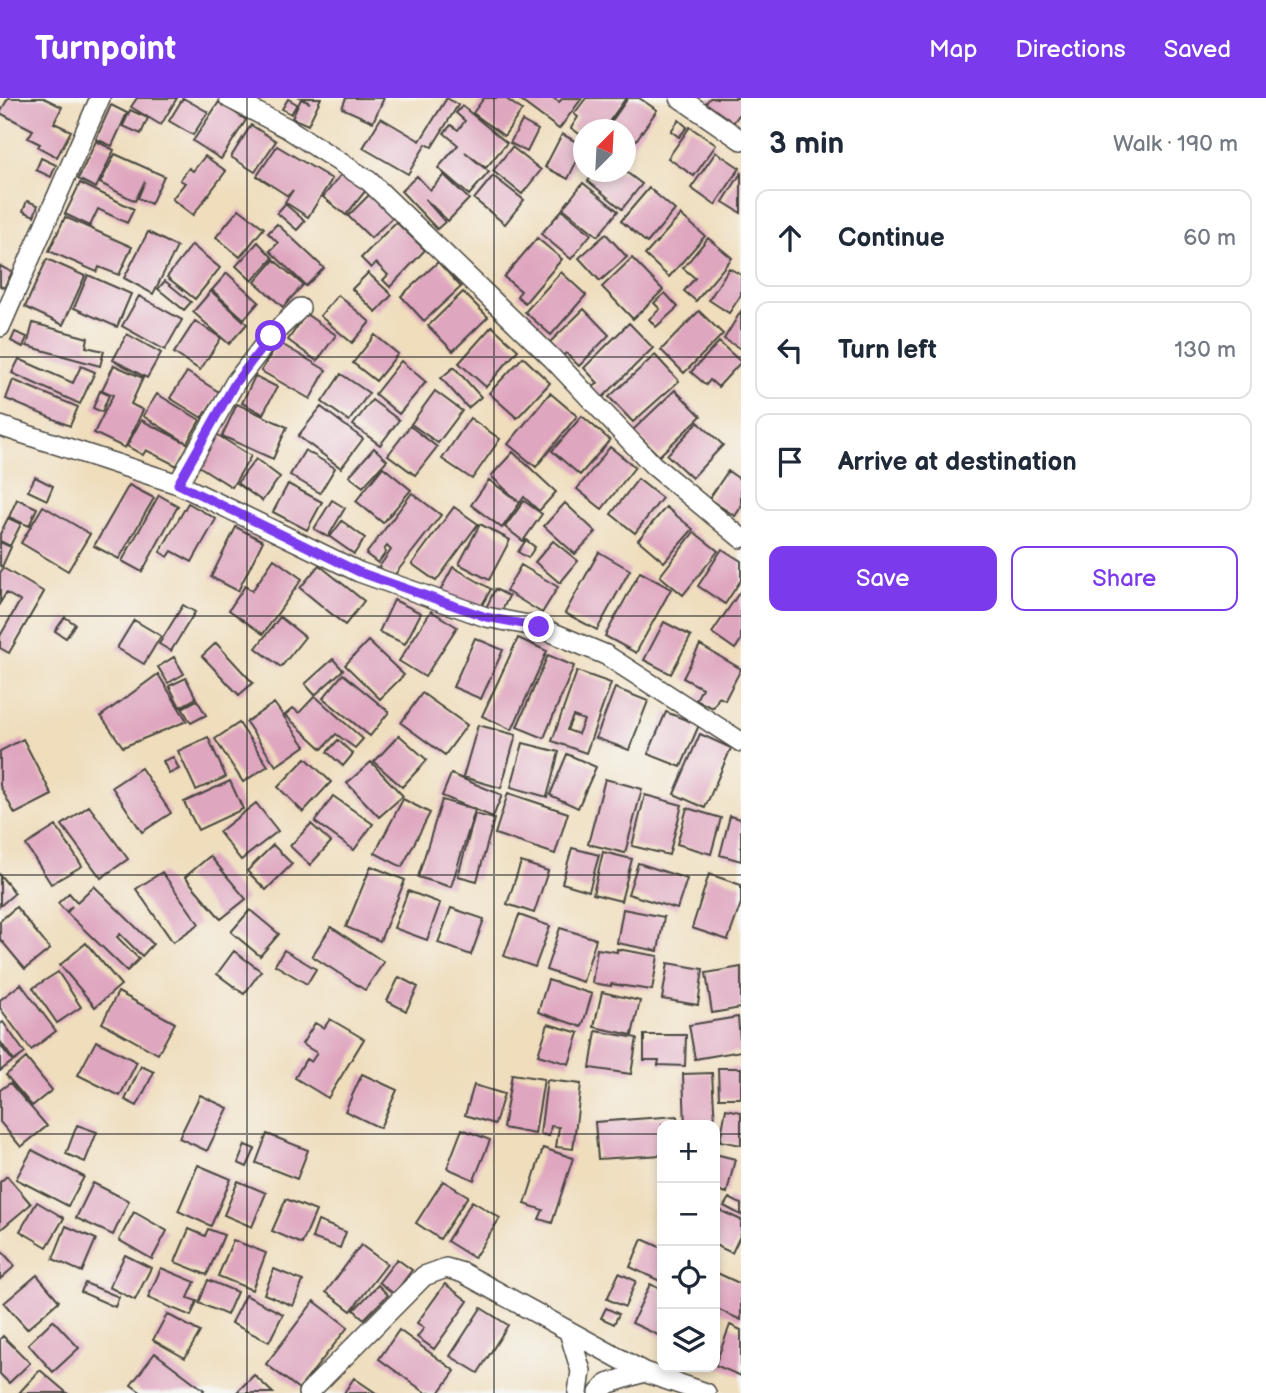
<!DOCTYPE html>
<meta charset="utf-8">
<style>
:root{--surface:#fff;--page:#f2f2f3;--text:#1f2937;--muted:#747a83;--line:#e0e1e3;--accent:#7c3aed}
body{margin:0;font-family:"Balsamiq Sans",sans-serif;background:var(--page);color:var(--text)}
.controls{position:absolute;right:21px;bottom:21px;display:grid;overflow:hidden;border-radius:14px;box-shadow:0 4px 10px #0003}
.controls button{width:63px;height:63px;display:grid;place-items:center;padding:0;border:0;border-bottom:2px solid var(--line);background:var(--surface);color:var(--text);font:35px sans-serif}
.compass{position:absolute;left:573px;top:21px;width:63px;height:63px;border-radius:50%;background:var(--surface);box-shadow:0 4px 10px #0003;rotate:24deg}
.stop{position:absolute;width:21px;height:21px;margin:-16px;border:5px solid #7c3aed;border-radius:50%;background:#fff}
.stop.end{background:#7c3aed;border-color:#fff;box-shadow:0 2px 7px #0008}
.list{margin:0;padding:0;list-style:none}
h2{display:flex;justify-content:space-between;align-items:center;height:91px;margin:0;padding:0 28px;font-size:30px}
h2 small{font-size:23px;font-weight:400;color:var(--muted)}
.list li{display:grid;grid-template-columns:46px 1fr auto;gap:21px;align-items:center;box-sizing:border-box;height:98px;margin:0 14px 14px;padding:0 14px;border:2px solid var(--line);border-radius:14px}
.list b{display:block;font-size:26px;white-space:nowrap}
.list em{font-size:23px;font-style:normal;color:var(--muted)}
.actions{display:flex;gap:14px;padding:21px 28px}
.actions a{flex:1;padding:16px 0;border:2px solid var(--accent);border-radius:14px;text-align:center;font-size:24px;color:var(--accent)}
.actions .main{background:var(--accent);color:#fff}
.icon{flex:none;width:38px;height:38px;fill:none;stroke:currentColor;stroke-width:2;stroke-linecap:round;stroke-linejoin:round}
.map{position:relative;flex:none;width:741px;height:1295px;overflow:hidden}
header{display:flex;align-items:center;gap:42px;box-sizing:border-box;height:98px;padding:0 35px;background:var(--accent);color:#fff}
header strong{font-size:33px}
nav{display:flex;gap:38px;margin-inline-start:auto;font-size:24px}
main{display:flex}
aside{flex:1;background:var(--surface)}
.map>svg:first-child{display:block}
.building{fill:#dfa6bf;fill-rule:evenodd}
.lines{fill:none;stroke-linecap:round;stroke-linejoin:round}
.minor-casing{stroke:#484641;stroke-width:22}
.minor{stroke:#fff;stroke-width:19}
.route{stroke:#7c3aed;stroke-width:9}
.grid{fill:none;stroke:#2b2b2b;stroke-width:2;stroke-opacity:0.55}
</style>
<header>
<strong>Turnpoint</strong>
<nav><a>Map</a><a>Directions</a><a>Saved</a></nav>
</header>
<main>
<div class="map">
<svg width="741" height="1295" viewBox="0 0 741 1295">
<rect width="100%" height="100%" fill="#f6f6f2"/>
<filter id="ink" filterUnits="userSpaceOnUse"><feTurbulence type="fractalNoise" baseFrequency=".0143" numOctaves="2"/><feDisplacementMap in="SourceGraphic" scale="14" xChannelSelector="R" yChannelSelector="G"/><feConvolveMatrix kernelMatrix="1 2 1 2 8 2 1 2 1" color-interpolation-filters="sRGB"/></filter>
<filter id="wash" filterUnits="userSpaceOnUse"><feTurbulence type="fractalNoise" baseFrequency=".00686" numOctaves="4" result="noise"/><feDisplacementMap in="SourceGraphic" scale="28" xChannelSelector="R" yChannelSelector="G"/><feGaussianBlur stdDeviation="1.57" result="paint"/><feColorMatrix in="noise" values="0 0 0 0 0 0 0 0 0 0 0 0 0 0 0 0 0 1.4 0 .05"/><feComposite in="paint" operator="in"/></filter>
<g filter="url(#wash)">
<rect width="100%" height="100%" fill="#efddbc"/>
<g id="blocks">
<path class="building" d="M8 0H44L62 9 54 25 71 33 57 59 38 49 40 46 28 40 33 32 0 15Z
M137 0H177L161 27 131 9Z
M183 0 208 14 193 37 169 23Z
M301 0H321L308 27 292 20 301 1 310 5Z
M346 0H384L373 24 342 10Z
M447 0 458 7 432 49 426 46 408 76 363 50 381 20 420 43Z
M484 0H505L522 12 504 38 473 15Z
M517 0H553L559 4 563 0H582L559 31Z
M586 0H626L603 32H584V39L571 30 578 19 574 16Z
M628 0H639L657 12 626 57V32L607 30Z
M710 0H741V14L733 25 706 5Z
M288 1 297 6 291 16 282 11Z
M219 4 246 22 221 61 193 43Z
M111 7 127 15 112 48 96 41Z
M462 8 507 45 486 70 465 54 489 74 469 97 438 70 458 47 444 35 451 27 458 32 465 23 456 15Z
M130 12 148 20 141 36 123 28Z
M679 22 687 29 679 39 671 33Z
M522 23 538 32 527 54 510 45Z
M251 27 276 43 255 74 231 59Z
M690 29 716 47 694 78 668 60Z
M562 36 584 48 568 81 545 69Z
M96 43 114 52 96 90 78 81Z
M277 48 332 81 308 119 285 104 293 92 288 98 257 78Z
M512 49 541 72 522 96 493 73Z
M716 54 740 70 715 107 691 90Z
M115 56 164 78 151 106 138 100 145 83 135 103 100 85Z
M205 58 226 73 193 117 172 101 185 85 180 82 189 70 193 73Z
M41 60 56 67 51 79 36 72Z
M344 73 367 91 346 117 323 99Z
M595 74H626L642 86 622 111 588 83Z
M741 75V115L723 104Z
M444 77 469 101 448 123 425 101 445 124 437 131 401 93 417 78 430 92Z
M493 78 524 102 505 126 474 101Z
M80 85 134 111 127 125 98 111 90 128 65 116Z
M583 85 618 113 598 138 563 110Z
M649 90 675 112 647 145 621 123Z
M371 95 394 118 371 140 348 118Z
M27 103 38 107 34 118 23 113Z
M285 106 305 123 297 132 277 115Z
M239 111 264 130 240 159 216 139Z
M562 112 591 136 571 161 541 136Z
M681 117 705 138 669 179 645 157Z
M65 119 132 149 119 177 99 169 97 174 49 153Z
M396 124 425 152 390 189 383 182 388 177 376 165 371 170 361 160Z
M277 126 324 170 306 188 270 153 278 145 268 135Z
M148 134 177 149 153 196 124 180Z
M606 136 627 159 600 183 579 160Z
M537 140 562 161 525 205 517 198 521 193 504 179Z
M708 140 732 160 696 203 684 193 695 180 683 170Z
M258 144 273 160 252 183 236 168Z
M192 147 220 170 195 201 167 179Z
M632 160 663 192 633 221 602 189Z
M47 161 85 178 63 227 25 209Z
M274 162 303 187 283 209 255 184Z
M438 164 461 189 424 223 401 198Z
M0 168 12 174 4 190 0 188Z
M729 170 741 177V197L729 215 709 202Z
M561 174 586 197 551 237 525 214Z
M227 175 259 204 244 221 212 192Z
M368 175 392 197 376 214 352 191Z
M88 177 131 196 117 229 74 210Z
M165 183 191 204 184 212 158 191Z
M211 193 247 226 229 246 193 214Z
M463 194 488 219 453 253 428 228Z
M665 195 678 209 656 229 649 221 660 211 654 205Z
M338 197 370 224 352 245 320 218Z
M139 198 182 222 165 252 122 228Z
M584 211 609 237 579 268 566 255 560 260 547 247Z
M699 213 723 236 684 275 661 252Z
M741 213V251L724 241Z
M306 216 336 237 317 263 288 242Z
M195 223 221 240 200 272 174 255Z
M33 225 88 240 86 249 104 253 100 268 27 248Z
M629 225 653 250 598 304 588 294 598 285 584 270Z
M492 228 518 252 486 289 459 265Z
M15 234 27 239 23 249 11 243Z
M127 236 161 255 147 280 113 262Z
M375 237 398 256 376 283 353 265Z
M278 244 326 272 310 301 261 273Z
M719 244 741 264 718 289 710 282 706 287 691 274Z
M655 257 679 283 633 324 609 299Z
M523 259 550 285 517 320 489 295Z
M19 261 73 285 81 268 95 274 80 306 12 275Z
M401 263 426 284 399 316 375 296Z
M114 267 143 280 131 306 143 312 125 350 94 335 113 297 102 292Z
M454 269 481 299 468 310 441 280Z
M187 274 219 294 202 320 170 300Z
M341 276 369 295 349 323 322 304Z
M255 278 277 289 263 316 242 305Z
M13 282 78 309 70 328 6 301Z
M675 292 701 318 659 358 633 332Z
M100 293 109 297 102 314 93 310Z
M435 293 462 313 438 345 411 326Z
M550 295 577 318 536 369 508 346Z
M157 296 200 322 187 345 143 318Z
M372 302 399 322 380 347 353 327Z
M237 306 287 329 273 361 222 338Z
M321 309 363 341 341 370 298 338Z
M582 318 610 342 580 377 552 353Z
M470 320 500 341 472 381 442 361Z
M141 322 189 346 177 368 146 352 143 357 127 348Z
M698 324 723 347 692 380 667 357Z
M410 328 437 349 415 377 388 357Z
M216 336 251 358 232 389 197 367Z
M610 349 635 369 602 411 577 391Z
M374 350 387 362 363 389 349 378Z
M305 352 335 370 320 395 290 377Z
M513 354 556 394 539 413 524 399 502 430 471 407 489 382 519 404 491 378Z
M256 361 280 379 262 403 237 385Z
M383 369 411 392 383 425 356 403Z
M728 373 741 382V409L735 418 709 401Z
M35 379 53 388 47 402 28 393Z
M638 381 662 400 635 435 611 416Z
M288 386 322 404 307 432 273 414Z
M129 387 154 400 119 461 94 448Z
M412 395 441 417 393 479 379 469 391 452 387 448 384 452 386 454 378 465 366 456Z
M159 397 178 408 142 474 122 463Z
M17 401 37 410 29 428 9 419Z
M332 402 345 410 328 439 314 431Z
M524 403 542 416 523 443 505 429Z
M188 405 216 421 192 464 172 453 168 459 160 454Z
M565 405 596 434 575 456 544 428Z
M43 408 90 436 68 473 21 445Z
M454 409 478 426 436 483 412 466Z
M666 409 693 431 664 464 638 442Z
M8 420 21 426 10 448 0 443V436Z
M342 423 365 440 354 456 330 439Z
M480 426 510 442 489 482 459 466Z
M236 429 263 443 238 493 211 479Z
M694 434 718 453 683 497 660 478Z
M526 442 535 449 528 460 518 454Z
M553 443 578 463 560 485 535 464Z
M0 444 11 449 2 469 0 468Z
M722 451 741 463V482L725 506 698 488Z
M599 454 630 472 597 532 565 515Z
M274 461 302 481 263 536 229 512 245 488 252 493Z
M319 467 364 503 345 527 300 490Z
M521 467 558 489 542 515 506 493Z
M453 469 491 491 478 514 440 493Z
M3 470 44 494 9 555 0 550V538L20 503 6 495 0 505V475Z
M640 474 671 491 636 555 605 538Z
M495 491 509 498 500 517 486 510Z
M741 492V542L735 551 712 535Z
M394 502 421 515 405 546 379 534Z
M183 507 195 514 171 553 159 546Z
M431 513 457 529 425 579 399 563Z
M65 519 75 526 66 540 55 533Z
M280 519 305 539 281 569 256 550Z
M134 522 161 538 144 566 117 550Z
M664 524 691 538 671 576 644 562Z
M475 540 503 552 481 601 453 589Z
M518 540 547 553 512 632 482 618Z
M368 543 404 577 380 601 345 567Z
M216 545 253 585 239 597 202 558Z
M700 547 741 571 725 602 719 599 713 610 696 602 702 590 683 580Z
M548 557 574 568 544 640 517 629Z
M174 559 184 576 168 585 158 569Z
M333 561 343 572 315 597 305 586Z
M577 573 611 585 586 655 552 643ZM573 618 584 622 578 636 567 632Z
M158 576 187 623 123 649 101 618Z
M343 576 389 614 370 638 323 600Z
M186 580 196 600 180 609 169 588Z
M615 590 648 603 629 652 596 640Z
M422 595 467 627 445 657 401 625Z
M315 598 363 641 355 650 336 636 322 651 285 617 293 610 299 615Z
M197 602 206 617 191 625 182 610Z
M274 605 305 648 276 668 246 624Z
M666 614 699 627 681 669 648 656Z
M239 625 268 668 243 684 215 641Z
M478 627 516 637 501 690 463 679Z
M700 636 731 650 705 710 674 696Z
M399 637 427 662 402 689 374 664Z
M208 639 226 679 196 692 178 653Z
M23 641 52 697 15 716 0 688V653Z
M338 642 353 656 343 668 327 654Z
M523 645 559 654 547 699 511 689Z
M567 656 596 669 578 710 550 697Z
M173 659 179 671 169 676 163 663Z
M306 660 331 684 303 714 278 689Z
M371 664 403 698 379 719 347 685Z
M141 670 171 715 142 734 112 689Z
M451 676 502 697 493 719 442 698Z
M605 681 642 691 625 755 588 746Z
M230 683 243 711 198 732 184 704Z
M508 695 568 715 555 756 495 736Z
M645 697 682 707 669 757 632 748Z
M333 698 373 726 354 752 315 724Z
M403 701 430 715 402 769 375 755Z
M442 702 475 712 451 789 418 779Z
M256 705 278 733 241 762 219 734Z
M89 708 128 761 101 780 62 727Z
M687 710 721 720 711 756 677 746Z
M475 716 494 721 477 783 458 778Z
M730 718 741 721V763L720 757Z
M311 726 331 744 310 767 290 748Z
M56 728 82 768 51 786 26 747Z
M273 747 292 766 266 792 247 773Z
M572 750 599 757 589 793 562 785Z
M603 754 632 761 621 803 593 796Z
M210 758 246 801 221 821 185 779Z
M521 764 548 773 534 815 507 806Z
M638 765 687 781 677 811 628 796Z
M371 768 405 782 380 843 346 829Z
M162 774 199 826 173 844 136 791Z
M709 776 741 787V805L728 842 692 830Z
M0 777 15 795 0 808Z
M94 788 153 846 142 858 120 836 117 839 139 861 127 873 67 815 72 808 66 814 58 805 69 795 77 804Z
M408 793 440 805 427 842 394 830Z
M16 809 50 851 25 871 0 841V823Z
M451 810 484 821 471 857 438 845Z
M623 811 664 819 658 853 617 845Z
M250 812 279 836 260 858 231 834Z
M519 817 550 828 535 869 504 858Z
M331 829 384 864 365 892 312 858Z
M560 830 596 841 583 884 546 872Z
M86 845 121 887 95 909 60 867Z
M597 851 617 854V851L658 858 652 892 611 886V888L592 885Z
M284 852 316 871 307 886 275 867Z
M234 853 261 873 244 896 217 876Z
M668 865 703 871 698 907 662 901Z
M741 869V910L712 915 706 875Z
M58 874 81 909 57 925 33 890Z
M399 879 418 889 406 913 387 903Z
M548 882 592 896 582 929 538 914Z
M21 886 56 933 31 952 0 910V902Z
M118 894 175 925 158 956 102 925Z
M602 894 640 903 632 937 594 929Z
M738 919 741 953 695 961 689 927Z
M330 921 364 941 328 1000 295 980 306 961 311 964 317 955 302 946 315 925 324 930Z
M3 924 25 955 14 963 0 943V926Z
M548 926 579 935 569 966 538 957Z
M596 933 637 940 631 976 590 970Z
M644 937H686L685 968 658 967 659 962H644Z
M96 943 137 964 120 998 78 977Z
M0 947 13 963 0 973Z
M26 960 52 992 32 1008 6 977Z
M141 968 154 974 137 1008 125 1002Z
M718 970H741V1000H719Z
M712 975 715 1027H685L683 976Z
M362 976 397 992 380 1030 345 1013Z
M512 976 544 981 535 1036 503 1030Z
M547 982 581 986 573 1051 556 1049 559 1029 551 1028 549 1038 540 1036Z
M10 985 47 1028 21 1049 0 1024V992Z
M474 987 504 996 495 1026 465 1017Z
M200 997 228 1010 207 1053 179 1040Z
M726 1011 741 1014V1047L720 1043Z
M677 1018 678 1027H662V1057L598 1061 595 1024Z
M77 1027 97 1034 85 1064 66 1056Z
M462 1031 490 1042 474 1082 447 1070Z
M267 1036 308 1052 297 1081 256 1065Z
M245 1047 255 1051 247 1069 238 1065Z
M543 1050 573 1060 552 1125 539 1121 543 1112 525 1106Z
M32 1052 84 1079 68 1108 16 1081Z
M715 1056 735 1061 727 1095 715 1092Z
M198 1067 231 1081 211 1128 178 1113Z
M7 1078 31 1106 0 1132V1084Z
M238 1083 266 1095 252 1129 224 1117Z
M443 1083 468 1098 440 1141 416 1125Z
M93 1085 129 1103 113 1137 76 1120Z
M729 1100 741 1106V1117L724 1108Z
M286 1101 316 1113 302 1146 272 1133Z
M472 1103 500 1120 474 1160 447 1143Z
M37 1104 64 1120 47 1149 20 1133Z
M715 1110 741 1122V1136L732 1155 715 1147Z
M134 1114 167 1133 152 1161 119 1142Z
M318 1123 346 1134 340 1150 312 1140Z
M66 1128 96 1141 82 1174 53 1161Z
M189 1131 205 1138 208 1131 224 1137 207 1177 175 1164Z
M642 1141 662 1150V1184L630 1169Z
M233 1142 266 1155 252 1192 218 1178Z
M361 1147 387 1166 351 1213 326 1194Z
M0 1151 15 1168 0 1181Z
M125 1157 151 1170 135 1202 109 1189Z
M397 1161 412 1172 394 1196 379 1184Z
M161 1170 195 1184 188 1200 197 1203 191 1218 148 1200Z
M274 1171 303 1183 293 1208 264 1196Z
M715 1174 741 1186V1222L715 1210Z
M619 1175 636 1183 625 1209 607 1201Z
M37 1177 59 1203 27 1231 4 1205Z
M208 1182 237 1194 227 1217 199 1205Z
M85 1185 119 1199 115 1209 81 1194Z
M445 1186 468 1203 434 1251 417 1239 424 1230 417 1225Z
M650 1186 662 1192V1239L632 1225Z
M378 1187 388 1197 364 1221 354 1212Z
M245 1197 283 1216 269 1244 231 1225Z
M314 1203 348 1229 299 1291 266 1266Z
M481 1210 508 1227 478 1275 450 1258Z
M606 1210 619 1216 614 1226 601 1220Z
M167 1216 200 1234 185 1260 153 1242Z
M53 1222 79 1250 53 1274 28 1246Z
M730 1227 741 1232V1278L715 1267Z
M399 1232 455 1273 439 1295H426L379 1261Z
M3 1238 30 1265 9 1285 0 1276V1241Z
M155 1255 204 1292 202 1295H142L131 1287Z
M40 1272 67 1295H19Z
M254 1277 273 1295H236Z
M354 1280 376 1295H344Z"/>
</g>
</g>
<g filter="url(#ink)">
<use href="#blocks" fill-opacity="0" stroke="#484641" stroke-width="2"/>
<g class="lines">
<defs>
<path id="minor" d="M229 0 287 30 369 83 552 260 653 367 741 440
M680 0 741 42
M0 229 100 0
M0 328 178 386 359 474 486 519 539 529 606 557 741 644
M178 386 235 285 271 238 300 210
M569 1234 581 1273 578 1295
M308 1295 424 1178 446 1170 463 1175 644 1274 706 1295
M599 1295 607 1286 644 1274"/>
</defs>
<use href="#minor" class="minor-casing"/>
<use href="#minor" class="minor"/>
</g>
</g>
<g class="lines" filter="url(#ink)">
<path class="route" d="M271 238 235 285 178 386 359 474 486 519 539 529"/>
</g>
<path class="grid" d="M247 0V1295M494 0V1295M0 259H741M0 518H741M0 777H741M0 1036H662M715 1036H741"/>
</svg>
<div class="controls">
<button>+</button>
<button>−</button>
<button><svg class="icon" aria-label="locate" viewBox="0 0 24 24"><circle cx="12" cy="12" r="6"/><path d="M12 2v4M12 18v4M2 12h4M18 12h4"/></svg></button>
<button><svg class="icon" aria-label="layers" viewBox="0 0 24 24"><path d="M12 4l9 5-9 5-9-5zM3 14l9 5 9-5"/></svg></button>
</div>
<svg class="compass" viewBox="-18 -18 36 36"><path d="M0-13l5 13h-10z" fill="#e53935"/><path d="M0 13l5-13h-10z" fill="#747a83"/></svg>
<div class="stop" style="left:271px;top:238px"></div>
<div class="stop end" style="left:539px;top:529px"></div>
</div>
<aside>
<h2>3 min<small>Walk · 190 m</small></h2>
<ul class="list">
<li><svg class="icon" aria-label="ahead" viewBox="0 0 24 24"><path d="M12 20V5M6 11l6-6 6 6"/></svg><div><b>Continue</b></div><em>60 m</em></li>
<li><svg class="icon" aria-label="left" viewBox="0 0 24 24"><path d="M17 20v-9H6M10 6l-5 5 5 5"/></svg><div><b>Turn left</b></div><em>130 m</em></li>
<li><svg class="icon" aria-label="arrive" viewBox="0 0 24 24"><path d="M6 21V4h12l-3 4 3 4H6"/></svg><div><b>Arrive at destination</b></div></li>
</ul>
<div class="actions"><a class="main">Save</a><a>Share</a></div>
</aside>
</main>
